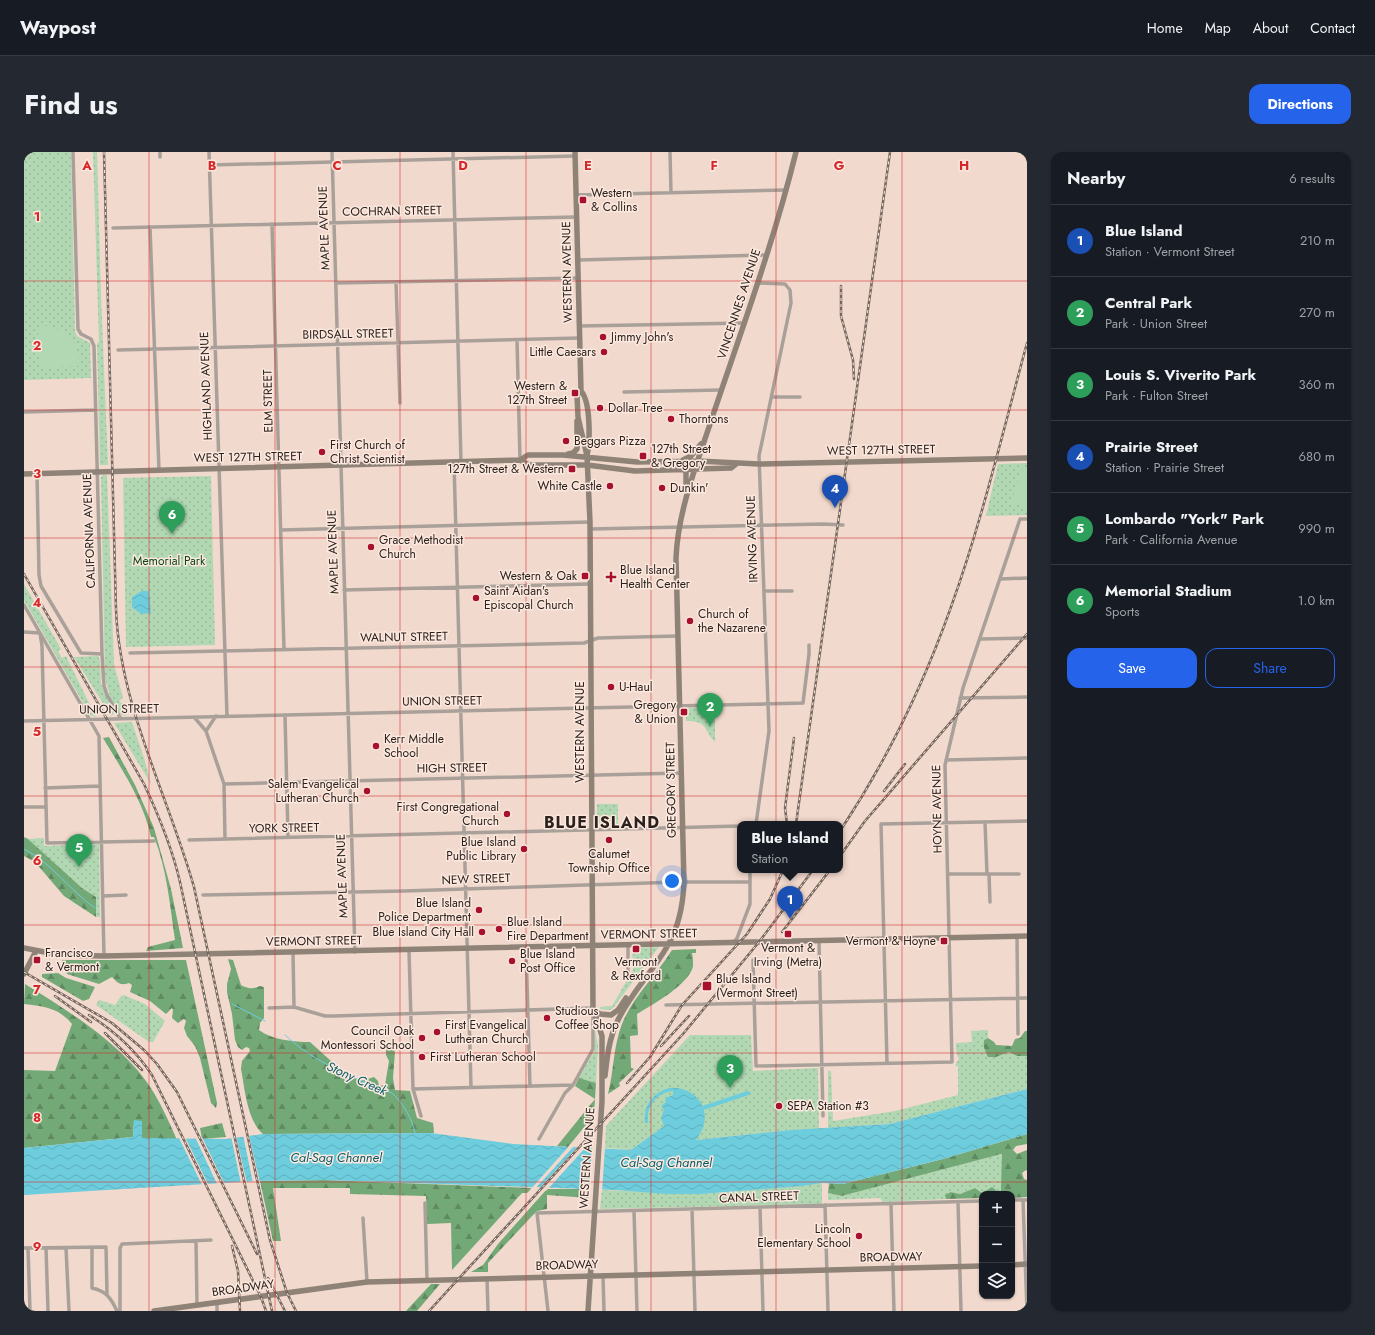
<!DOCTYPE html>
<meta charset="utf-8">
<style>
:root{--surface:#171b24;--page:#242831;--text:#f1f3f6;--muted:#9ea1a6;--line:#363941;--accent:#2563eb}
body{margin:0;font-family:Jost,sans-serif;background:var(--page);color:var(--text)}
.controls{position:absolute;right:12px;bottom:12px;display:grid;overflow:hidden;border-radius:8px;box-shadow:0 1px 3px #0004}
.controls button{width:36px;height:36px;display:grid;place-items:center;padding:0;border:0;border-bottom:1px solid var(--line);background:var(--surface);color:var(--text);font:20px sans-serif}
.you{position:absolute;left:648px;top:729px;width:14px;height:14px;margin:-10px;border:3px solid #fff;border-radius:50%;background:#1a73e8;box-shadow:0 0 0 6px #1a73e833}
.badge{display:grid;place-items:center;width:26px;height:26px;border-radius:50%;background:var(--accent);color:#fff;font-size:13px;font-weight:700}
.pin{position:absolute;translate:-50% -33px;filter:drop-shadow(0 1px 2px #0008)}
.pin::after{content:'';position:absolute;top:21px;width:14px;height:12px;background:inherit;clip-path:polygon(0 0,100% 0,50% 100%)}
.popup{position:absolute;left:713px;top:669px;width:106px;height:52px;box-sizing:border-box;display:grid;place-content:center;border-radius:8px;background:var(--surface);filter:drop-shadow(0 1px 3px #0005);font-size:13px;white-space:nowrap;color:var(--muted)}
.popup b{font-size:15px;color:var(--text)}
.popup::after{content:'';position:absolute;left:50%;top:100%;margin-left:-8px;border:8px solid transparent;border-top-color:var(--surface)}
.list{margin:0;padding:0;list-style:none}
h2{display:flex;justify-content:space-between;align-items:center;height:52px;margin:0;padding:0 16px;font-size:17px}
h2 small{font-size:13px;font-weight:400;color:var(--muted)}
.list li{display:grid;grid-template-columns:26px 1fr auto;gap:12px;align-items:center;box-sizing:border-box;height:72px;padding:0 16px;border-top:1px solid var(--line)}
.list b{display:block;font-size:15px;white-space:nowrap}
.list p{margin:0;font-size:13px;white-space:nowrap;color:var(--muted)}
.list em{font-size:13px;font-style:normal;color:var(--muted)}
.actions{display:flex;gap:8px;padding:12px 16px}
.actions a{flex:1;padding:9px 0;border:1px solid var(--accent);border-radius:12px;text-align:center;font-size:14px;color:var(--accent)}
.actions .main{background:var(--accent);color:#fff}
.icon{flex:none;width:22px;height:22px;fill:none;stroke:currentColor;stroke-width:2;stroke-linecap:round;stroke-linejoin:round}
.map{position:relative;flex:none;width:1003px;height:1159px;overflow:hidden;border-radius:12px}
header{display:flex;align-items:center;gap:24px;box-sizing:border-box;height:56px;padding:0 20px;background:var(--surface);border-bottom:1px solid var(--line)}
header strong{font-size:19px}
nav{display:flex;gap:22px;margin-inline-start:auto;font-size:14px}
.intro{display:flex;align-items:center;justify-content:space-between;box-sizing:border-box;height:96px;padding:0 24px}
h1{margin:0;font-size:28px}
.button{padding:10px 18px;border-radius:12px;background:var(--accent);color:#fff;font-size:14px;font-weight:700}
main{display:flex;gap:24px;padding:0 24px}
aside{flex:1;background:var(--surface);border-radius:12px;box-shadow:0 1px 3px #0004}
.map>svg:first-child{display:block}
.grass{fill:url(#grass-dots)}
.forest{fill:url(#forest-firs)}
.garden{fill:#b1d8b3}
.water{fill:url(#water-waves)}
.pier{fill:#f2d9cd}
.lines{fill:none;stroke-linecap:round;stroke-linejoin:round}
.stream{stroke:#6dcddd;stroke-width:1}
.canal{stroke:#6dcddd;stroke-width:4}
.street{stroke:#a9a199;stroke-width:3.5}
.secondary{stroke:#8f8378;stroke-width:5.5}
.rail-casing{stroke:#76675f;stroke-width:2.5}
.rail{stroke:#fce8de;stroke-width:1;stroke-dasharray:3;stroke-linecap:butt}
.grid{fill:none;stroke:#d62828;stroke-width:1;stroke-opacity:0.55}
.poi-dot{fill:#a8112e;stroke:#fce8de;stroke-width:1.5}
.labels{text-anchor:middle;stroke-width:3;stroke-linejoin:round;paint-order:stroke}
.poi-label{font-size:12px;fill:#2b221d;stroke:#fce8de;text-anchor:start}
.street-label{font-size:12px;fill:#2b221d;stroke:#fce8de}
.park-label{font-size:12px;fill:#0b4918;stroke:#fce8de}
.water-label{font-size:13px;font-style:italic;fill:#065d68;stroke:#fce8de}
.district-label{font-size:16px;font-weight:bold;letter-spacing:1px;fill:#2b221d;stroke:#fce8de}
.grid-label{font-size:13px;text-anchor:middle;font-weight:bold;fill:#d62828;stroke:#fce8de;stroke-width:3;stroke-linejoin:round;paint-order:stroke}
</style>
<header>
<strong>Waypost</strong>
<nav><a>Home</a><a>Map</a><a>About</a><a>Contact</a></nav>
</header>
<div class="intro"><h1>Find us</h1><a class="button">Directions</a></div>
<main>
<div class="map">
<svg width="1003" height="1159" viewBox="0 0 1003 1159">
<defs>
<pattern id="grass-dots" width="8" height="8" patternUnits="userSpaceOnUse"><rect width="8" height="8" fill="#b1d8b3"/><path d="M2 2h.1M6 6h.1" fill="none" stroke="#98b99a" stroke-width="1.8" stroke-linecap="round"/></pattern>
<pattern id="forest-firs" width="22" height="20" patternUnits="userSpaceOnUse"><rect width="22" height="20" fill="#73a977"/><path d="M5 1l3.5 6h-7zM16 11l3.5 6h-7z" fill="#5f8961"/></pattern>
<pattern id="water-waves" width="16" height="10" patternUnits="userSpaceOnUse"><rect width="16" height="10" fill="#6dcddd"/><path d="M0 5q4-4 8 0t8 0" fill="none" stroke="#5fb0bd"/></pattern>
</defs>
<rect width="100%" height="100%" fill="#f2d9cd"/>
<path class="grass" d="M0 0H47L51 179 53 184 66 191 67 226 0 228Z
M69 0H73L77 144 84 313H76L73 192 75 189Z
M1003 311V363L962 364 974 312Z
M79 323H83L90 513 99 545 95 550 100 552 102 564C89 561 83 536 81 524L77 325Z
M187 324 191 493 102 495 99 326Z
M0 432 37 497 34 499 38 506 42 504 72 565 66 563 0 448Z
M74 504 76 509 77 532 90 561 87 564 50 505Z
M662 556H691V590C679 578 685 569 662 569Z
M108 570 120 606 127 632 90 571Z
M573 652H594V672H573Z
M20 686V694L75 692 76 765H72V745L58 736 4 687Z
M635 795 589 856 586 858 576 857V855L588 854 609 818 608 796Z
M100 843 121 852 141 869 129 890H125L72 853 75 848 91 853 97 844Z
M571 878 574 893 572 931 555 926 571 898Z
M964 878V886L960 888 972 905 985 900 993 904H1003V937L865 972 804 976V919H807L809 969 871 959 934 943V915L931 913 935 907 932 898V891L948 890 947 879Z
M666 883H727L729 919 794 916 795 977 767 978 671 988 640 974 607 998 581 996 582 974Z
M973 1002 978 1003V1035L977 1039 974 1040 971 1038 958 1041 951 1036 936 1042 927 1040 922 1045V1047L859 1050 856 1046 804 1048V1041L818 1044 825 1042Z
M798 1031V1052L576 1057 578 1038 677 1042 779 1034Z"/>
<path class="forest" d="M85 585 111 633 130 676 147 737 159 796 122 799 124 795 151 788C146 754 143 717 130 685H127C120 650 97 616 79 586Z
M0 685 4 687 58 736 72 745V765L40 744 11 710 0 704Z
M672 797V801H668C669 805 669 810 669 814 666 832 628 853 613 862L614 883 606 884 607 916 610 917 595 931 596 934 584 942C590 919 589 895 598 872 609 844 632 824 648 798Z
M204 807 209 808 217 833C224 837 229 837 236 834L240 835V866L236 871 235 878C248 888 270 890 286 890L307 909 316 920 337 929 350 925 354 929 355 934 361 933 365 909 362 903V896L367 894 371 900 369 926 371 938 386 939 393 966 409 971 410 981 239 982C223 968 221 938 217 917L218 909 226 899 225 896 222 895 218 898 214 895 211 888 208 862 203 840V832L207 817Z
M38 808H162L193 951 192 956 187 951 176 906 171 894 163 884 160 876 162 869 160 867 154 871 148 866 149 858 148 856 142 862 126 849 106 840 108 833 105 831C96 834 94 831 88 825L75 832 43 822Z
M34 821 42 826 71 835 65 847 59 849 18 825V822Z
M1 832C46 860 102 894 130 941 139 956 146 972 153 988L118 986V969H110L109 985 0 996V918L31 919 48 872C35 856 20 854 0 852Z
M1001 879H1003V904H993L985 900 972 905H964C961 899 959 895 960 888L964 886 970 890 972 893 988 894 991 887 996 886Z
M555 926 572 931 570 963 544 995 533 994 571 947 551 934Z
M198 971 202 985 178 987 176 976Z
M1003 982V992L992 994 989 998 993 1002 1003 998V1019L1002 1018 998 1021 1000 1027 1003 1028V1045L988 1046V1042H958V1046L922 1047 921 1043 927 1040 936 1042 951 1036 958 1041 968 1035 974 1040 977 1039 978 1003 977 1002 825 1042 818 1044 804 1041 805 1031 819 1032 919 1007Z
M301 1028 508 1036 503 1041H498L428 1118 427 1071 403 1072 402 1044 326 1042V1036H249L257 1089H249L236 1029Z
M523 1037H565V1046L523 1043V1057L513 1059 508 1064 464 1111V1120H447L459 1113 474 1092Z
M407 1132H416L393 1159H382Z"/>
<path class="garden" d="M21 174C42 176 56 193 55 214L17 215 15 212 14 175Z
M1003 316V355L990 352 988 348 998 317Z"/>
<path class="water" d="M118 439H125L127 461 117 462 108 455V445Z
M645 936C666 934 685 950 680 972 679 978 675 983 672 988L767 978 865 972 1003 937V982L919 1007 819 1032 798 1031 779 1034 677 1042H643L591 1038 301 1028 232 1029 0 1043V996L109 985 110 968 118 969V986L202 987 239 982 407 981 489 992 607 998 640 974 637 966 640 957 637 954 642 950 641 946 649 943V939C632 941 622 954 624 971H621C619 954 628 941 645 936Z"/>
<path class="pier" d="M219 983H225L236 1031H229Z
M207 984H212L223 1031 217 1032Z
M161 985 185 1034 179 1035 155 986Z
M171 985H178L201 1033 194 1034Z
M546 993H551L510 1038H506Z
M555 993 563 994 522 1039 514 1038Z
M568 994 581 995 578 1040 565 1039Z"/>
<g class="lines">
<path class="stream" d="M0 697C29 712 45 738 71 756
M208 852 241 869
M261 883C292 912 329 925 368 941 379 951 388 966 391 981"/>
<path class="canal" d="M679 956 724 941"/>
<path class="street" d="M49 0 54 177 57 182 67 187 70 194 78 502 80 534 83 543 97 567
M136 0V5
M185 0 203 564
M308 0 331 800
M429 0 437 310
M646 0 647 41
M186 13 551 4
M552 43 763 38
M248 72 260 497
M126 75 135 318
M89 76 552 65
M554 108 743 103
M372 130 376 251
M312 131 554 126
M555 174 721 171
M493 188 496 308
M94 198 556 186
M600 240 697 238
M749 245H776
M0 260 71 258
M430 310 447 935
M13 321 15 423 17 434 57 501 78 502
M566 377 800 372 819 373
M257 378 566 370
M976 427 1003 426
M320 438 566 432
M740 439H768
M0 453 75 584 80 804
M0 480 16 481 18 494 23 691 130 689
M956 487 1003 486
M106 501 560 491 574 486 654 484
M936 546 1003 545
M261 563 264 685
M170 565 182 579 200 632 201 687
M0 569 779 551 785 502V493
M182 579 192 564
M922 608 1003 606
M200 632 657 621
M21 636 76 634
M0 655H21
M961 670 963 722
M732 672 745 579 735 304 767 151 766 138 761 132 735 131
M165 688 716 674
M924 722H995
M965 722 966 750
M179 743 380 739 655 730H726
M79 744 102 743
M993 784 994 882
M795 789 799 964
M709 791 713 786 726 752V718
M604 793V824
M502 796 506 934
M385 799 389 937 397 964
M269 801 270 855
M729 808 732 914 928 910 921 613 939 536 996 367H1003
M642 853 1003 846
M245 856 270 855 301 864H310L569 856V897L549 933 541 941 515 987
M863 911 857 672 1003 669
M389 937 549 933
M988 1048H1003
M999 1048 1003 1159
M934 1050 937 1159
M401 1051 403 1128
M867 1052 870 1159
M801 1053 804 1159
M736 1055 739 1159
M668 1057 671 1159
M610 1059 613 1159
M339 1066 343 1130
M172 1089 173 1154
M68 1095V1136C82 1139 87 1146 93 1159
M0 1096 82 1095 83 1142
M4 1096 6 1159
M22 1096 24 1159
M42 1096 45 1159
M579 1123 580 1159
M463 1127 464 1159
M193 1151V1159
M96 1159V1096L98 1092 187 1088
M524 1159 513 1061 958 1049"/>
<path class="secondary" d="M551 0 557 239 553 243 554 265 563 304 566 370 569 856 578 884V949L564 1159
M557 239C567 250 566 290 563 304
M544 302 549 301 553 297V269
M496 308 504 303H539L613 310 674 309 735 312 1003 306
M659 308 667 304 677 292
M660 314 662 321V339
M0 322 496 308 505 313H563L611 319 707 316 712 312
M0 796 36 803 80 804 1003 784
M0 822 12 799
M569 857 576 862 587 863 594 858 602 846
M581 924C583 906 585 887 593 870 607 840 629 820 644 793 655 774 659 753 660 731L652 406C654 356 675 307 690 260 719 174 750 89 772 0
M988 1113 1003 1112
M130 1159 343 1130 958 1114"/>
<defs>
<path id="rail" d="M80 0 92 458C96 555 144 643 170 735L246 1088 263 1141 272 1159
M817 134V164L829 208 830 227
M0 422 120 632C135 664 148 695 156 730L248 1159
M860 639 881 612
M763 672 761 656 770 586
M772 672 866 0
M816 679C862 610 899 534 927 455 958 369 979 279 1003 191
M816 704 841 669 1003 482
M758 780 806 718
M0 820 88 871 120 898 133 912 153 940 233 1102
M31 844 67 870
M65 863C89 878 112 899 128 923L237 1145 242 1159
M81 881 118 918
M637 894 665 864
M603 931 626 905 658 853 723 782 746 747 759 718
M208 1094 214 1119 216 1159
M244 1126 261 1159
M405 1159 659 882 735 790 789 718"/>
</defs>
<use href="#rail" class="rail-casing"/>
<use href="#rail" class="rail"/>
</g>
<path class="grid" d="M125 0V1159M251 0V1159M376 0V1159M502 0V1159M627 0V1159M752 0V1159M878 0V1159M0 129H1003M0 258H1003M0 386H1003M0 515H1003M0 644H1003M0 773H1003M0 901H1003M0 1030H1003"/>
<g class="poi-dot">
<rect x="555" y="44" width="8" height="8" rx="2"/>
<circle cx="579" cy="185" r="4"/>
<circle cx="580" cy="200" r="4"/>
<rect x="547" y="237" width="8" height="8" rx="2"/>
<circle cx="576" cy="256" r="4"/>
<circle cx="647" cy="267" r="4"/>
<circle cx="542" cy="289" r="4"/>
<circle cx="298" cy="300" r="4"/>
<rect x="615" y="300" width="8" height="8" rx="2"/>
<rect x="544" y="313" width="8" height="8" rx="2"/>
<circle cx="586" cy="334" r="4"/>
<circle cx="638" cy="336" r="4"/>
<circle cx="347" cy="395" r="4"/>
<rect x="557" y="420" width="8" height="8" rx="2"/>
<path d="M585 419h4v4h4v4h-4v4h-4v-4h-4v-4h4z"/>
<circle cx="452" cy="446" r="4"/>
<circle cx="666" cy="469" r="4"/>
<circle cx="587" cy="535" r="4"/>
<rect x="656" y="556" width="8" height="8" rx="2"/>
<circle cx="352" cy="594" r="4"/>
<circle cx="343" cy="639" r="4"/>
<circle cx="483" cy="662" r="4"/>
<circle cx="585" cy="688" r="4"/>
<circle cx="500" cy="697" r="4"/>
<circle cx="455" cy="758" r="4"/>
<circle cx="475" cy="777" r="4"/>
<circle cx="458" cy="780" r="4"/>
<rect x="760" y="778" width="8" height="8" rx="2"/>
<rect x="916" y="785" width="8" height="8" rx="2"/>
<rect x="608" y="793" width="8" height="8" rx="2"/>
<rect x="9" y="804" width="8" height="8" rx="2"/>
<circle cx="488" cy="809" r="4"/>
<rect x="678" y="829" width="10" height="10" rx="2"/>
<circle cx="523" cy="866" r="4"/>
<circle cx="413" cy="880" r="4"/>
<circle cx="398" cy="886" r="4"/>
<circle cx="398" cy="905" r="4"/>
<circle cx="755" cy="954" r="4"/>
<circle cx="835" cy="1084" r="4"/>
</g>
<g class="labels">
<g class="poi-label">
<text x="567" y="45">Western<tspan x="567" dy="14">&amp; Collins</tspan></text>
<text x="587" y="189">Jimmy John's</text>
<text x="572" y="204" text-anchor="end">Little Caesars</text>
<text x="543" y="238" text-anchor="end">Western &amp;<tspan x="543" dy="14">127th Street</tspan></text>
<text x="584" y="260">Dollar Tree</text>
<text x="655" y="271">Thorntons</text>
<text x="550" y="293">Beggars Pizza</text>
<text x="306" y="297">First Church of<tspan x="306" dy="14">Christ Scientist</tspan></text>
<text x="627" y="301">127th Street<tspan x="627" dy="14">&amp; Gregory</tspan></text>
<text x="540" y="321" text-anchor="end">127th Street &amp; Western</text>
<text x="578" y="338" text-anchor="end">White Castle</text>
<text x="646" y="340">Dunkin'</text>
<text x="355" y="392">Grace Methodist<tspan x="355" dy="14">Church</tspan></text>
<text x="596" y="422">Blue Island<tspan x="596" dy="14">Health Center</tspan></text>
<text x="553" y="428" text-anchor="end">Western &amp; Oak</text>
<text x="460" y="443">Saint Aidan's<tspan x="460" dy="14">Episcopal Church</tspan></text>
<text x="674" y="466">Church of<tspan x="674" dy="14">the Nazarene</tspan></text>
<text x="595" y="539">U-Haul</text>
<text x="652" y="557" text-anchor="end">Gregory<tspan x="652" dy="14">&amp; Union</tspan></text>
<text x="360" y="591">Kerr Middle<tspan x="360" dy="14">School</tspan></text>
<text x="335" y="636" text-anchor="end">Salem Evangelical<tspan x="335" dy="14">Lutheran Church</tspan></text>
<text x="475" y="659" text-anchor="end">First Congregational<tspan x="475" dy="14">Church</tspan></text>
<text x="492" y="694" text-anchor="end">Blue Island<tspan x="492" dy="14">Public Library</tspan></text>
<text x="585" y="706" text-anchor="middle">Calumet<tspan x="585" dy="14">Township Office</tspan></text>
<text x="447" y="755" text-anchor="end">Blue Island<tspan x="447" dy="14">Police Department</tspan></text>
<text x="483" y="774">Blue Island<tspan x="483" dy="14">Fire Department</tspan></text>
<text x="450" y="784" text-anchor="end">Blue Island City Hall</text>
<text x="912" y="793" text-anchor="end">Vermont &amp; Hoyne</text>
<text x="764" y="800" text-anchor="middle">Vermont &amp;<tspan x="764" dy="14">Irving (Metra)</tspan></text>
<text x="21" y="805">Francisco<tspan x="21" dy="14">&amp; Vermont</tspan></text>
<text x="496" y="806">Blue Island<tspan x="496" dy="14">Post Office</tspan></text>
<text x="612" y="814" text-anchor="middle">Vermont<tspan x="612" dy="14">&amp; Rexford</tspan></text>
<text x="692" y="831">Blue Island<tspan x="692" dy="14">(Vermont Street)</tspan></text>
<text x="531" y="863">Studious<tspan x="531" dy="14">Coffee Shop</tspan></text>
<text x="421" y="877">First Evangelical<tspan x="421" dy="14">Lutheran Church</tspan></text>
<text x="390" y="883" text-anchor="end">Council Oak<tspan x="390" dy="14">Montessori School</tspan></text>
<text x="406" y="909">First Lutheran School</text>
<text x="763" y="958">SEPA Station #3</text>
<text x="827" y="1081" text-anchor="end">Lincoln<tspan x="827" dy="14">Elementary School</tspan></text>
</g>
<g class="street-label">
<text transform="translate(368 59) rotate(-1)" y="4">COCHRAN STREET</text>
<text transform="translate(300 76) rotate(-92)" y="4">MAPLE AVENUE</text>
<text transform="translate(543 120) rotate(-91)" y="4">WESTERN AVENUE</text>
<text transform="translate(715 152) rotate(-72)" y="4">VINCENNES AVENUE</text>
<text transform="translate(324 182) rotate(-1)" y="4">BIRDSALL STREET</text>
<text transform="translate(182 234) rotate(-92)" y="4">HIGHLAND AVENUE</text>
<text transform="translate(244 249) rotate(-91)" y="4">ELM STREET</text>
<text transform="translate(857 298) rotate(-1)" y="4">WEST 127TH STREET</text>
<text transform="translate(224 305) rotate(-1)" y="4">WEST 127TH STREET</text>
<text transform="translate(65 379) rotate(-92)" y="4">CALIFORNIA AVENUE</text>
<text transform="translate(728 387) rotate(-92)" y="4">IRVING AVENUE</text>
<text transform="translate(309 400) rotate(-92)" y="4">MAPLE AVENUE</text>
<text transform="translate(380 485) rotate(-1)" y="4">WALNUT STREET</text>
<text transform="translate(418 549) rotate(-1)" y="4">UNION STREET</text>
<text transform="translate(95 557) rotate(-1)" y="4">UNION STREET</text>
<text transform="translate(556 580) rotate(-90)" y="4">WESTERN AVENUE</text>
<text transform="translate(428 616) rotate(-1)" y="4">HIGH STREET</text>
<text transform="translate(647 638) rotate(-91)" y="4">GREGORY STREET</text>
<text transform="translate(913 657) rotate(-91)" y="4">HOYNE AVENUE</text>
<text transform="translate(260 676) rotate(-1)" y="4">YORK STREET</text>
<text transform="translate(318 724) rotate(-92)" y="4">MAPLE AVENUE</text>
<text transform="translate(452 727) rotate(-2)" y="4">NEW STREET</text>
<text transform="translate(625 782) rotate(-1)" y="4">VERMONT STREET</text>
<text transform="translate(290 789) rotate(-1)" y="4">VERMONT STREET</text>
<text transform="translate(563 1006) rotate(-86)" y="4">WESTERN AVENUE</text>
<text transform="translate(735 1045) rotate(-2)" y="4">CANAL STREET</text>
<text transform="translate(867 1105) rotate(-1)" y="4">BROADWAY</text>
<text transform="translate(543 1113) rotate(-2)" y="4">BROADWAY</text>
<text transform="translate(219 1136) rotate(-8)" y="4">BROADWAY</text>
</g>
<g class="park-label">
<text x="145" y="413">Memorial Park</text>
</g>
<g class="water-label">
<text transform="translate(333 926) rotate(24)" y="5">Stony Creek</text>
<text x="312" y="1010">Cal-Sag Channel</text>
<text x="642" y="1015">Cal-Sag Channel</text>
</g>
<g class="district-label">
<text x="578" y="676">BLUE ISLAND</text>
</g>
</g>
<g class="grid-label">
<text x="63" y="18">A</text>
<text x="188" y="18">B</text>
<text x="313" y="18">C</text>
<text x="439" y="18">D</text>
<text x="564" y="18">E</text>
<text x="690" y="18">F</text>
<text x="815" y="18">G</text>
<text x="940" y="18">H</text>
<text x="13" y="69">1</text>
<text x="13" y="198">2</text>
<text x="13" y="326">3</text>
<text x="13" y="455">4</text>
<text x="13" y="584">5</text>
<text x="13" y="713">6</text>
<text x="13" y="842">7</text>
<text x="13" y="970">8</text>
<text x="13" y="1099">9</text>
</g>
</svg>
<div class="controls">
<button>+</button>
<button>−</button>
<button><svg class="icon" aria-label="layers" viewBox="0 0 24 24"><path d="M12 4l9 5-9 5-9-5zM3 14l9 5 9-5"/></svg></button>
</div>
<div class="you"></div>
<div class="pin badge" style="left:766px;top:767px;background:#1a4fb4">1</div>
<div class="popup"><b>Blue Island</b>Station</div>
<div class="pin badge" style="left:686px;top:574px;background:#2e9e5b">2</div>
<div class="pin badge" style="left:706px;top:936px;background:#2e9e5b">3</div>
<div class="pin badge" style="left:811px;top:356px;background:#1a4fb4">4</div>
<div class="pin badge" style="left:55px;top:715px;background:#2e9e5b">5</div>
<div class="pin badge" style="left:148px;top:382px;background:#2e9e5b">6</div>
</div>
<aside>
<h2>Nearby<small>6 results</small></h2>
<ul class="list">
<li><span class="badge" style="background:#1a4fb4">1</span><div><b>Blue Island</b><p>Station · Vermont Street</p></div><em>210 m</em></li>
<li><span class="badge" style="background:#2e9e5b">2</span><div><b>Central Park</b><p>Park · Union Street</p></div><em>270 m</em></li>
<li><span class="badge" style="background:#2e9e5b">3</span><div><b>Louis S. Viverito Park</b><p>Park · Fulton Street</p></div><em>360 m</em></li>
<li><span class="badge" style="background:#1a4fb4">4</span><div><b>Prairie Street</b><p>Station · Prairie Street</p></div><em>680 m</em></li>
<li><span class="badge" style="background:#2e9e5b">5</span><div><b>Lombardo &quot;York&quot; Park</b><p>Park · California Avenue</p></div><em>990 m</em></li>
<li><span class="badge" style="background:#2e9e5b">6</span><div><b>Memorial Stadium</b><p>Sports</p></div><em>1.0 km</em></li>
</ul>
<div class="actions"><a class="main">Save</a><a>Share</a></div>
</aside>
</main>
